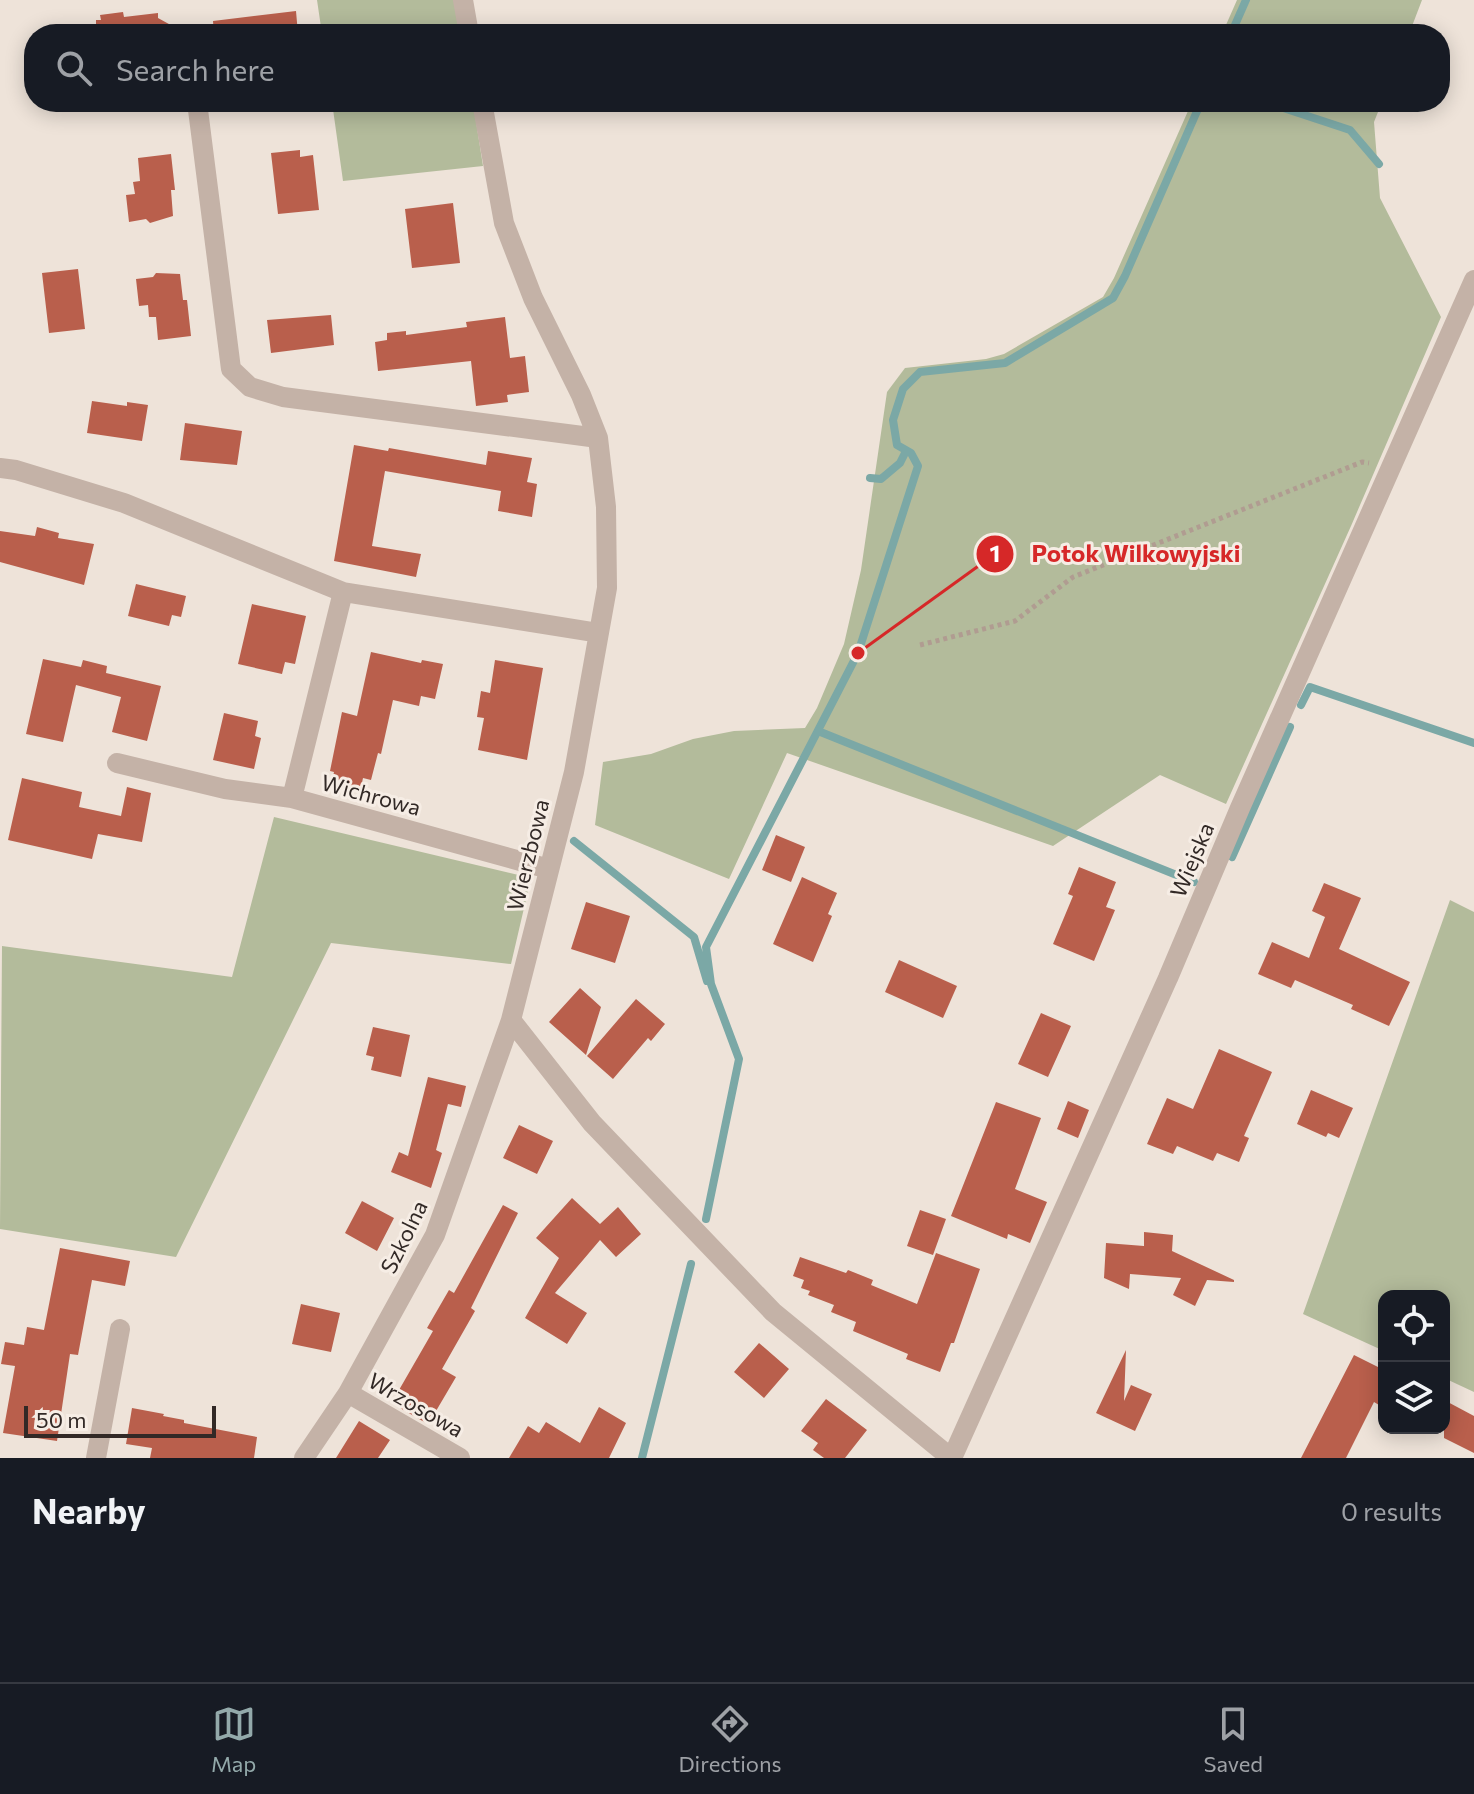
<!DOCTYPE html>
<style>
:root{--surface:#171b24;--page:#242831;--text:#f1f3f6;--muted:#9ea1a6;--line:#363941;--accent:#93a9aa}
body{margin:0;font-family:Commissioner,sans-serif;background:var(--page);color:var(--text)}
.controls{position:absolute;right:24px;bottom:24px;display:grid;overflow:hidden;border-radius:16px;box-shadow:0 4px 20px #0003}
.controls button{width:72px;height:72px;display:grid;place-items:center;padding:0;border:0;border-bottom:2px solid var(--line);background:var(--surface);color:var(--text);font:40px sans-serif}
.scale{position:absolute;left:24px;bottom:20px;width:192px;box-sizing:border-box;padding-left:8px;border:4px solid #322926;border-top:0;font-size:22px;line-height:28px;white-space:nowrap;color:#322926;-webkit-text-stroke:6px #f6ede5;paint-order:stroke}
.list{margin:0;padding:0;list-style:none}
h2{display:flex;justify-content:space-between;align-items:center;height:104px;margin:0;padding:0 32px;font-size:34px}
h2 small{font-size:26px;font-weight:400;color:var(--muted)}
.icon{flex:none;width:44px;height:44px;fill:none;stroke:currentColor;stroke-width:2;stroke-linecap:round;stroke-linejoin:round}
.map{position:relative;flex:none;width:1474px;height:1458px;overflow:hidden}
.search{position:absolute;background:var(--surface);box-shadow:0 4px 20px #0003;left:24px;right:24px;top:24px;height:88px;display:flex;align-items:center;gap:20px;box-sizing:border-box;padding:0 28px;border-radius:32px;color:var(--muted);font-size:30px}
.sheet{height:224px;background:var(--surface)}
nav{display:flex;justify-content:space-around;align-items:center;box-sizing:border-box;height:112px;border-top:2px solid var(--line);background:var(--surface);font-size:22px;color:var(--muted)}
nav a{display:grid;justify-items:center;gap:4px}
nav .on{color:var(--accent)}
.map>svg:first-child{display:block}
.green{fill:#b3bb9b}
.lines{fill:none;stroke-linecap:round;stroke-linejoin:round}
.stream{stroke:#7ba8a6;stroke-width:8}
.building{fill:#b95f4c}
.path{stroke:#b09c91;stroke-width:5;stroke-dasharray:4 4;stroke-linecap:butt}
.minor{stroke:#c4b2a7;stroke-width:20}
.labels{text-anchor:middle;stroke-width:6;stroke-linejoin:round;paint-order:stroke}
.street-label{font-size:22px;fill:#322926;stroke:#f6ede5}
.leader{fill:none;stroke:#d62828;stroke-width:3}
.callout-dot{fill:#d62828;stroke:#f6ede5;stroke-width:3}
.mark-label{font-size:24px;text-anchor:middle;font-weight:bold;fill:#fff}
.callout-label{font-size:24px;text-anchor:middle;font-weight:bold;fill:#d62828;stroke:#f6ede5;stroke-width:6;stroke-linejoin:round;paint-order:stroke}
</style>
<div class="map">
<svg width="1474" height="1458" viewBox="0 0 1474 1458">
<rect width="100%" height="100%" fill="#eee3d9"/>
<path class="green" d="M317 0H456L461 34H322Z
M1237 0H1422L1409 34H1222Z
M332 102H473L483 166 343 181Z
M1192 102H1382L1374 122 1380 198 1441 317 1351 526 1226 804 1160 775 1053 846 787 753 729 879 595 825 603 762 651 754 693 739 734 731 805 728 817 708 844 644 861 570 887 392 905 368 986 359 1004 354 1103 297 1114 278Z
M274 817 531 878 511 964 331 943 176 1257 0 1229 2 946 232 977Z
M1450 900 1474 912V1392L1444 1378V1296H1384V1351L1303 1314Z"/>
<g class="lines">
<path class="stream" d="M1231 34 1246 0
M1265 102 1350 130 1379 164
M870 478 881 479 900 463 906 451
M1301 705 1310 687 1474 743
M818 731 1194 882
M574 841 694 937 707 981
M1232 857 1290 727
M706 1219 739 1059 711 984 706 947 858 653 918 466 911 453 897 445 893 420 903 389 920 372 1005 363 1113 298 1125 276 1201 102
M642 1458 691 1264"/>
</g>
<path class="building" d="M296 11 298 34H214L213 21Z
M123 12 124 17 158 13V18L187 34H96V20H101L100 15Z
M300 150V157L313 155 319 210 278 214 271 153Z
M171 154 175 190H171L173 216 150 223 146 219 129 222 126 195 135 194 133 182 140 181 138 158Z
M453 203 460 263 412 268 405 209Z
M78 269 85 329 49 333 42 273Z
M156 273 180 274 183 300H187L191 336 158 340 156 317H149L148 305 139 306 136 279 153 277Z
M331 315 334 345 271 353 267 320Z
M505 317 510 358 525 356 529 392 507 395 508 402 476 406 471 361 378 371 375 342 387 340V333L406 331V335L467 327 466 322Z
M92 401 127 406V402L148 405 142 441 87 433Z
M185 423 242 431 237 465 180 460Z
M354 445 388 451 389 448 486 465 488 451 532 458 527 482 537 484 532 517 498 511 501 491 385 471 372 546 421 554 416 577 334 561Z
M37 527 59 533 58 538 94 544 84 585 0 562V531L35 536Z
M136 584 186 596 181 617 172 615 169 626 128 616Z
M252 604 306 616 295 664 285 662 282 674 238 664Z
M371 652 421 663 422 660 443 664 435 699 421 696 419 706 393 700 381 754 378 753 371 780 363 778 360 792 331 786 334 772 330 771 342 712 357 716Z
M43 659 81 667 83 660 107 666 106 673 161 686 147 741 112 732 121 697 76 685 63 742 26 734Z
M495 660 543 668 527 760 478 750 484 718 477 717 481 691 490 693Z
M224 713 258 721 255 736 261 738 254 769 213 760Z
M22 778 82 792 79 807 121 816 127 787 151 793 142 842 98 834 92 859 8 840Z
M776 835 805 847 791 882 762 870Z
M1079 867 1116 882 1106 907 1115 910 1094 961 1053 944 1073 896 1068 894Z
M802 877 837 893 828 914 832 916 813 962 773 944Z
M1324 883 1361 898 1339 949 1410 982 1389 1026 1351 1009 1353 1005 1295 980 1291 988 1258 974 1272 942 1309 958 1325 917 1312 911Z
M586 902 630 916 615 963 571 949Z
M899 960 957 986 943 1018 885 992Z
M580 988 601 1007 586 1055 549 1022Z
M636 999 665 1024 651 1041 648 1038 613 1079 587 1056Z
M1041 1013 1071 1026 1048 1077 1018 1064Z
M373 1027 410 1035 401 1077 371 1070 374 1057 366 1055Z
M1219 1049 1272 1072 1244 1136 1249 1138 1239 1162 1217 1153 1213 1161 1177 1146 1173 1154 1147 1144 1167 1098 1193 1109Z
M428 1077 466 1086 461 1107 448 1104 436 1150 442 1153 431 1188 391 1172 399 1152 408 1156Z
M1311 1090 1353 1108 1339 1138 1328 1133 1326 1137 1297 1124Z
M1068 1101 1089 1110 1078 1138 1057 1129Z
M996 1102 1041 1118 1015 1189 1047 1202 1030 1243 1008 1234 1007 1239 951 1216Z
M519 1125 553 1141 537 1174 503 1158Z
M572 1198 600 1224 618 1207 641 1234 616 1257 600 1240 555 1293 587 1313 567 1344 525 1318 559 1258 536 1238Z
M362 1201 394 1218 377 1251 345 1233Z
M503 1205 518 1213 471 1308 475 1311 442 1369 456 1377 436 1411 434 1409 426 1423 400 1408 407 1394 399 1390 433 1331 427 1328 449 1290 454 1293Z
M920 1210 946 1219 933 1255 907 1246Z
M1144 1232 1173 1235 1172 1251 1234 1280V1282L1207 1280 1195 1306 1173 1295 1181 1278 1130 1274 1129 1289 1104 1278 1106 1243 1144 1246Z
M60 1248 130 1261 125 1286 92 1280 78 1355 70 1354 57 1441 3 1433 15 1366 1 1364 5 1342 24 1345 27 1327 44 1330Z
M936 1253 980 1269 954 1343H951L940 1372 906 1359 908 1354 853 1331 856 1322 831 1312 834 1305 808 1295 810 1291 801 1288 804 1280 793 1276 800 1257 846 1273 848 1270 873 1280 871 1285 917 1304Z
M301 1304 340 1313 331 1352 292 1344Z
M759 1343 789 1369 764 1398 734 1372Z
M1126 1350 1124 1401 1131 1385 1152 1394 1135 1431 1096 1413Z
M1354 1355 1384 1370V1408L1374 1402 1346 1458H1301Z
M826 1399 867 1430 845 1458H824L813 1450 818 1443 801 1431Z
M1444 1400 1474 1416V1453L1444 1438Z
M599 1407 626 1423 609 1458H509L528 1426 539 1433 546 1422 580 1443Z
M132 1408 164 1414 163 1416 184 1420V1423L257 1437 254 1458H150L152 1448 126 1444Z
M359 1421 390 1440 378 1458H336Z"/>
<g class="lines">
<path class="path" d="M920 645 1015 621 1073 577 1362 462 1369 463"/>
<path class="minor" d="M463 0 469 34
M197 102 231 369 250 387 283 397 598 438
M0 468 16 470 124 503 343 592 599 633
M343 592 292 798 549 869
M117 763 225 789 292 798
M511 1020 592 1123 773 1312 951 1458
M348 1393 460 1458
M96 1458 120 1329
M304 1458 348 1393 435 1235 511 1020 574 772 607 588 606 507 598 438 581 395 533 298 504 223 482 102
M952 1458 1168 978 1240 808 1474 280"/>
</g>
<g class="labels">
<g class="street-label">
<text transform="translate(371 795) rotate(15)" y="8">Wichrowa</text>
<text transform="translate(528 855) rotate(-76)" y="8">Wierzbowa</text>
<text transform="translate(1192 860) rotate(-67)" y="8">Wiejska</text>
<text transform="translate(404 1237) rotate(-64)" y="8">Szkolna</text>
<text transform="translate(416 1405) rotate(30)" y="8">Wrzosowa</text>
</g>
</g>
<path class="leader" d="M858 653L995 554"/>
<g class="callout-dot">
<circle cx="858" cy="653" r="8"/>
<circle cx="995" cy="554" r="20"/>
</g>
<g class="mark-label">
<text x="995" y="562">1</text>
</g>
<g class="callout-label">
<text x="1136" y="562">Potok Wilkowyjski</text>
</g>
</svg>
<div class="controls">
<button><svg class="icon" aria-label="locate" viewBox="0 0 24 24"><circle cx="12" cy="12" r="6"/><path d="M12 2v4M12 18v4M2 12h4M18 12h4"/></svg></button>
<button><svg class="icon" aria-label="layers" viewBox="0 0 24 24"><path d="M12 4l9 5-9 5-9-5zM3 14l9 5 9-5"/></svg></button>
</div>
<div class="scale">50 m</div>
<div class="search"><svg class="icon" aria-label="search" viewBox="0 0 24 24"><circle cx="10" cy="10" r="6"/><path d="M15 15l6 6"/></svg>Search here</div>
</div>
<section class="sheet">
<h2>Nearby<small>0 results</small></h2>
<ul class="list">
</ul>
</section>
<nav>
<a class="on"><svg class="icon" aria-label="map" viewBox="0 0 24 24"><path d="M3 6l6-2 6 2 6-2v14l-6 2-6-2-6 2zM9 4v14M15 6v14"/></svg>Map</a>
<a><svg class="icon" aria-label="directions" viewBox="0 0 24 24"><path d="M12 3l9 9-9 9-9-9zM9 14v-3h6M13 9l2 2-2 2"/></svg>Directions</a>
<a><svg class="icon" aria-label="saved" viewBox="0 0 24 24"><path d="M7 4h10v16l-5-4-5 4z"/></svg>Saved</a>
</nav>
